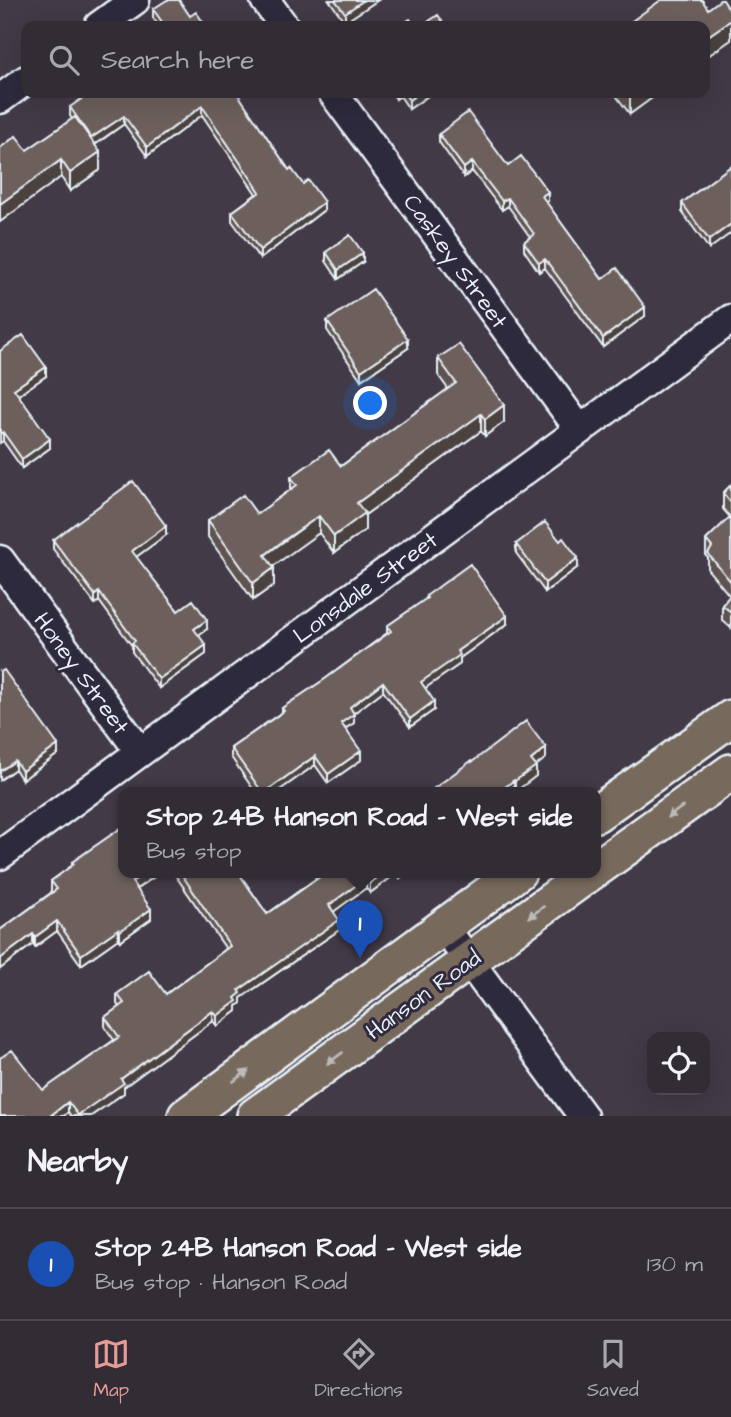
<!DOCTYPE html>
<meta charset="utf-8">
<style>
:root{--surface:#322c34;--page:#3a343c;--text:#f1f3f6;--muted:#a8a7ac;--line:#4d484f;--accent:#e69b98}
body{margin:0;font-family:"Architects Daughter",sans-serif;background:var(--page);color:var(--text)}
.controls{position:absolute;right:21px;bottom:21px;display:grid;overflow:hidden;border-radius:14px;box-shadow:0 7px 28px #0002}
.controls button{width:63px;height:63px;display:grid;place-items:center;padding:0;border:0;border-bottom:2px solid var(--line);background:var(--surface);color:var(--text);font:35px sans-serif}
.you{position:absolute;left:371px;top:404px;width:24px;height:24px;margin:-18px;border:5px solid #fff;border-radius:50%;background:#1a73e8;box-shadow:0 0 0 10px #1a73e833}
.badge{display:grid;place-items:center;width:46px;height:46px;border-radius:50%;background:var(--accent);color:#fff;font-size:23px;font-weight:700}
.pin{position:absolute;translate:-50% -58px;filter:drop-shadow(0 2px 4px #0008)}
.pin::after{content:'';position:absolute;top:37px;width:24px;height:21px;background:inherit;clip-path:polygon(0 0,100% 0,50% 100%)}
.popup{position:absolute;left:118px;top:787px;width:483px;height:91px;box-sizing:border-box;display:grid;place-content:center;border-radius:14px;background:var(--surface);filter:drop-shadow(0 2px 5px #0005);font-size:23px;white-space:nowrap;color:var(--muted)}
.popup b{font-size:26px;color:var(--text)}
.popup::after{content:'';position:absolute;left:50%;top:100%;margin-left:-14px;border:14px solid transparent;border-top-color:var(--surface)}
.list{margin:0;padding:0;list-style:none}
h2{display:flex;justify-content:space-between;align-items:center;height:91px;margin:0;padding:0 28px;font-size:30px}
h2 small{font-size:23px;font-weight:400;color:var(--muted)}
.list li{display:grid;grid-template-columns:46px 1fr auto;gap:21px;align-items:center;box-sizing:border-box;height:112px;padding:0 28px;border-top:2px solid var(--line)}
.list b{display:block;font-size:26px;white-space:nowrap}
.list p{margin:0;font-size:23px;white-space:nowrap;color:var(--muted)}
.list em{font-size:23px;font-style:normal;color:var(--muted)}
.icon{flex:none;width:38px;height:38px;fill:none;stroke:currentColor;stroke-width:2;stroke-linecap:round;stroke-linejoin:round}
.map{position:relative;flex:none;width:731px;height:1116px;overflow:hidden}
.search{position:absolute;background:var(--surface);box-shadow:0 7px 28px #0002;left:21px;right:21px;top:21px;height:77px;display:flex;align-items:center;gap:18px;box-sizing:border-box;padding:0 24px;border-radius:14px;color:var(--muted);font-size:26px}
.sheet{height:203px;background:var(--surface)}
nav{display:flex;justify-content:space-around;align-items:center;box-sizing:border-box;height:98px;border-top:2px solid var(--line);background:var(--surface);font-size:19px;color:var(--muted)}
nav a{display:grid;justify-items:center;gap:4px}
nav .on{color:var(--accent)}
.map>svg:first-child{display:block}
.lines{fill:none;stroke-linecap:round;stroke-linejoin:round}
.minor-casing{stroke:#e8f1f8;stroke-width:33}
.major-casing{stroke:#e8f1f8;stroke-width:40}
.minor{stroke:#2f2a3d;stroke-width:28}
.major{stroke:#77695c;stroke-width:35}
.wall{fill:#5e534f;stroke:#e8f1f8;stroke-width:2}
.shaded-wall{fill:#4c4340;stroke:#e8f1f8;stroke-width:2}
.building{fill:#6d605c;stroke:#e8f1f8;stroke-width:2}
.oneway{fill:#bbbbba}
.labels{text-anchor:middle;stroke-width:6;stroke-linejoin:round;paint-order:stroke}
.street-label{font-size:23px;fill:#e8f1f8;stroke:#2f2a3d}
</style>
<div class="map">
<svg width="731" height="1116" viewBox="0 0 731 1116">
<rect width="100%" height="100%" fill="#423a46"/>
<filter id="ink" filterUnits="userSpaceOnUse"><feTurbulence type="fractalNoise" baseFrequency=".0143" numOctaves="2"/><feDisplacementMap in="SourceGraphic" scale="14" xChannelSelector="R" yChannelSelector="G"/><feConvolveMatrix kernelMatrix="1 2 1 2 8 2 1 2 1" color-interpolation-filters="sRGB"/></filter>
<g filter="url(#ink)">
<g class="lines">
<defs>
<path id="minor" d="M265 0 284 26
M99 26 135 0
M333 93 580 430
M0 99 26 80
M0 560 140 752
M0 855 731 319
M444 927 583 1116"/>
<path id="major" d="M596 814 731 718
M596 869 731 772
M186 1116 518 872
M255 1116 591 872"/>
</defs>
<use href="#minor" class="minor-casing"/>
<use href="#major" class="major-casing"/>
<use href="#minor" class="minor"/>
<use href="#major" class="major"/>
</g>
<path class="wall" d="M329 0H378L345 22Z
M153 9 190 16 206 26H159L153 18Z
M237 93 289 170 303 184 324 210 260 259 232 221V212L256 194 202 115 147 156 124 124 95 145 100 170 70 191 61 177 27 150 72 119 70 116V107Z
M392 93H432L409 109 400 96 396 99Z
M614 93H652V98L630 114Z
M439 134 508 166 548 201 546 202 602 279 645 316 603 347 545 268 539 272 524 250V242L530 237 508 206 502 210 472 171 464 177 439 142Z
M731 166 709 249 682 212V203Z
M326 252 363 262 338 279 326 261Z
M327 321 408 348 361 380 327 330Z
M0 351 46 376 18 395 50 448 22 468 3 441Z
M438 358 504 422 485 436 481 431 365 515V530L334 553 319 533 283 558 273 566 274 585 253 600 208 537V520L257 514 291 490V477L341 466 448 389 438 375Z
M731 485V628L722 620V605L730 596 708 570V558L706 556V540L730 517 723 509V493Z
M166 535 136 557 178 611 207 629 198 635 206 654 159 688 132 652V646L99 601 95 604 53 549V540Z
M516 544 578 567 545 592 516 553Z
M426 596 507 624 460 658V664L425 688 434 710 410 727 383 691 354 713V723L345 729 361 760 328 783 315 765 277 792H255L231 757V748L282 712V708L325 679 387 633V626L426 599Z
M0 672 58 754 22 780 15 769 0 780Z
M72 862 124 872H161L137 889 151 919 120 941 118 939 81 965 57 931 35 947 33 944 0 969V930L52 892 51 891V881L72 866Z
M173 872H238L267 914 325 872H408L400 878 397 873 370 893 366 888 333 912 339 930 241 998V1003L237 1006V1011L217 1026 213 1021 124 1087V1093L91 1116H71L68 1112 43 1090 114 1040 105 1027V1017L119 1007 117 1004V994H166L226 949Z"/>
<path class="shaded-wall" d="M364 0H378L345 22V13Z
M731 20V40L705 58V38Z
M396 93H400V96L396 99Z
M419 93H432L409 109V100Z
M632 93H652V98L630 114V94Z
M202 106V115L147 156V147Z
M124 116V124L91 147V138Z
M100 152V170L70 191V173Z
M61 160V177L0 222V204Z
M472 162V171L464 177V168Z
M548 192V201L542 205V196Z
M508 198V206L502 210V201Z
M324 202V210L260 259V250Z
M731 224V233L709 249V240Z
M363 253V262L338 279V270Z
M545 259V268L539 272V263Z
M645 307V316L603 347V338Z
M408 339V348L361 380V371Z
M46 367V376L14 398V389Z
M504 405V422L485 436V419Z
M481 414V431L365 515V530L334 553V536L357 503Z
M3 432V441L0 443V434Z
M50 439V448L22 468V459Z
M319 516V533L265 572V555Z
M166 526V535L132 560V551Z
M578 558V567L545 592V583Z
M274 568V585L253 600V583Z
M99 592V601L95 604V595Z
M507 616V624L460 658V664L421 691V682L457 651Z
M207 620V629L194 638V629Z
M206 645V654L159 688V679Z
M383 682V691L350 716V707Z
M434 701V710L410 727V719Z
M354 714V723L341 731V723Z
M58 745V754L22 780V771Z
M546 748V758L536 766V776L515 792V781L531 760Z
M361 751V760L328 783V774Z
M315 756V765L277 792H265Z
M15 761V769L0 780V771Z
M514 780V791L512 792H499Z
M146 872H161L132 892V882Z
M385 872H397V873L370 893V883Z
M400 872H408L400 878Z
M366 878V888L329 915V905Z
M151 909V919L120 941V931Z
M339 920V930L241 998V1003L237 1006V1011L217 1026V1016L235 998 239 990Z
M57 921V931L35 947V937Z
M118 929V939L81 965V955Z
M33 934V944L0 969V959Z
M213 1011V1021L124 1087V1093L91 1116H78L121 1079Z
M68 1102V1112L64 1116H50Z"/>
<path class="building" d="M167 0H179L190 16 196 12 206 26H165L153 9Z
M335 0H364L345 13Z
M661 0H702L708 9 720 0H723L731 12V20L705 38V26H625Z
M438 15 446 26H422Z
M410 19 415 26H399Z
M90 93H237L289 170 291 168 303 184 308 180 324 202 260 250 232 212 260 192 202 106 147 147 124 116 91 138 70 107Z
M404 93H419L409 100Z
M468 112 508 166 521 156 548 192 542 196 602 279 617 268 645 307 603 338 545 259 539 263 524 242 534 234 508 198 502 201 472 162 464 168 439 134Z
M75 117 100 152 70 173 61 160 0 204V148L16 136 27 150Z
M731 166V224L709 240 682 203Z
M350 235 363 253 338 270 326 252Z
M373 289 408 339 361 371 327 321Z
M23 335 46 367 14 389 50 439 22 459 3 432 0 434V351Z
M459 344 504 405 485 419 481 414 357 503 365 513 334 536 319 516 283 541 265 555 274 568 253 583 208 520 243 495 257 514 297 485 291 477 329 450 341 466 456 383 438 358Z
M133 481 166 526 132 551 178 611 193 600 207 620 194 629 206 645 159 679 132 643 135 641 99 592 95 595 53 540Z
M731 485V503L723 493Z
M731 516V582L708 554 712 547 706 540Z
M545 522 560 541 563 538 578 558 545 583 516 544Z
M470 564 507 616 457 651 460 655 421 682 434 701 410 719 383 682 350 707 354 714 341 723 361 751 328 774 315 756 265 792H262L231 748 284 711 282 708 325 679 391 631 387 626 427 598 426 596Z
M731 594V612L722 605Z
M4 670 58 745 22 771 15 761 0 771V672Z
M526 721 546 748 531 760 536 766 515 781 514 780 499 792H429L471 761 472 762Z
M124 826V872H146L132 882 151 909 120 931 118 929 81 955 57 921 35 937 33 934 0 959V930L57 889 51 881 74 864 72 862Z
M180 872H238L267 914 327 872H385L370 883 366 878 329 905 339 920 239 990 241 993 235 998 237 1001 217 1016 213 1011 121 1079 124 1083 78 1115 68 1102 50 1116H0V1058L12 1050 43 1090 119 1037 105 1017 124 1003 117 994 149 971 166 994 230 946Z"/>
<defs><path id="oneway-solid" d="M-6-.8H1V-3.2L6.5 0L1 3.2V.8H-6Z" transform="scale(1.75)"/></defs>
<g class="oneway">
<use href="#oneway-solid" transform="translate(675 812) rotate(144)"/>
<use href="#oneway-solid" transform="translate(536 912) rotate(144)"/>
<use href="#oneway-solid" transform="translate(335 1058) rotate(144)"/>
<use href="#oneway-solid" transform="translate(241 1076) rotate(-36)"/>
</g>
</g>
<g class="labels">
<g class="street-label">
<text transform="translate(456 261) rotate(54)" y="8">Caskey Street</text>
<text transform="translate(365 587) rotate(-36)" y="8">Lonsdale Street</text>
<text transform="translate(82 673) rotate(54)" y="8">Honey Street</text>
<text transform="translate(423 994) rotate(-36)" y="8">Hanson Road</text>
</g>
</g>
</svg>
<div class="controls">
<button><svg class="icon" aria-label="locate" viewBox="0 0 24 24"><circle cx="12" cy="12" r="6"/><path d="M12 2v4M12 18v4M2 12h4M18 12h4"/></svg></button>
</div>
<div class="you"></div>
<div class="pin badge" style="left:360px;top:958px;background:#1a4fb4">1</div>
<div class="popup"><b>Stop 24B Hanson Road - West side</b>Bus stop</div>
<div class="search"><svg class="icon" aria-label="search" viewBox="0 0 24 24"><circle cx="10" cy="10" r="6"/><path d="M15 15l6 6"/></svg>Search here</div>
</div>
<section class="sheet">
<h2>Nearby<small></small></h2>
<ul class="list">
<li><span class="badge" style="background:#1a4fb4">1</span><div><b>Stop 24B Hanson Road - West side</b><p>Bus stop · Hanson Road</p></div><em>130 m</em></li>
</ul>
</section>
<nav>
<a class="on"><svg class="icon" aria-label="map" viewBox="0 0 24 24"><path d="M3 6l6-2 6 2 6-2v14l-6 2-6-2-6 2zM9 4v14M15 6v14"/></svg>Map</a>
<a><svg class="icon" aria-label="directions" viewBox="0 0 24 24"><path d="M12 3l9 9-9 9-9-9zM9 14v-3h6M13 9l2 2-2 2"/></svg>Directions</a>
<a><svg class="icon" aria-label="saved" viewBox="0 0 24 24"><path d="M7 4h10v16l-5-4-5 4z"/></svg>Saved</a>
</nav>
